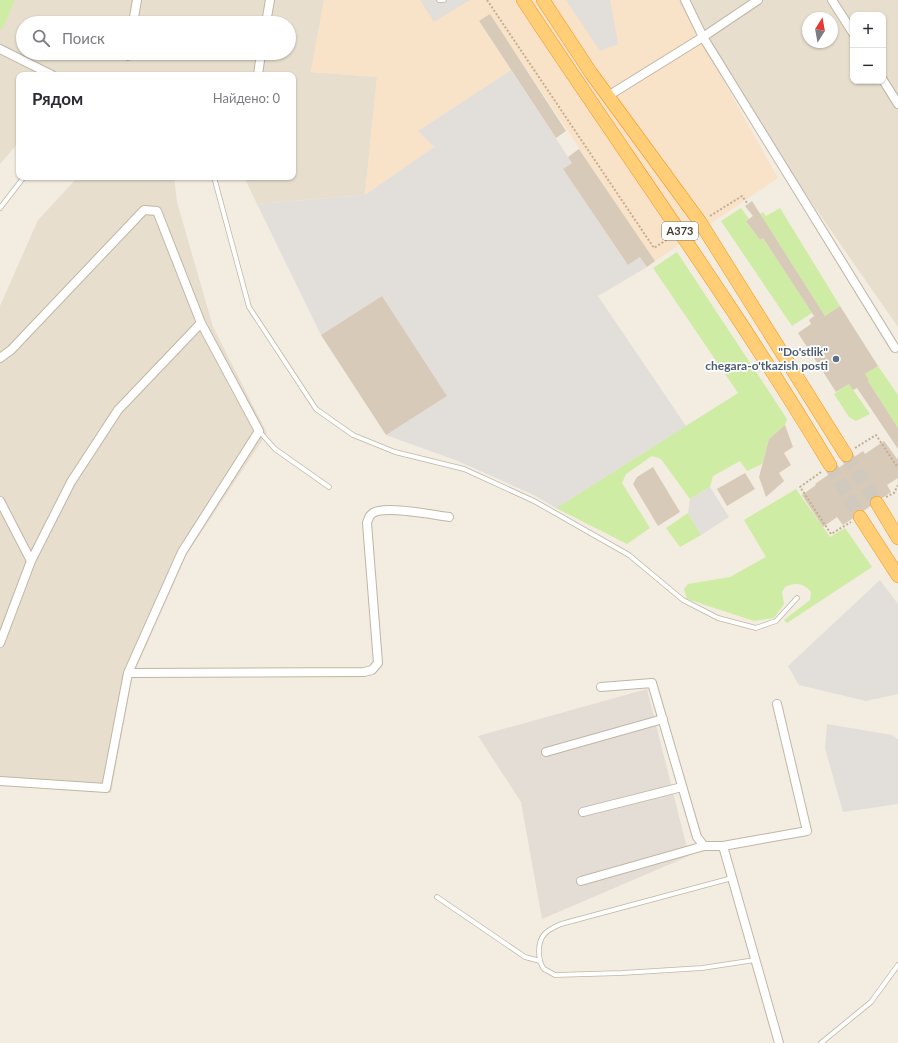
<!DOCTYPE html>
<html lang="ru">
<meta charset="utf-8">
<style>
:root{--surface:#fff;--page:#f7f7f7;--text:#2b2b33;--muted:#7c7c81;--line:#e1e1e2}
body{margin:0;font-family:Lato,sans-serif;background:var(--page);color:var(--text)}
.controls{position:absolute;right:12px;top:12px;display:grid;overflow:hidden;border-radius:8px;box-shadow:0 1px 3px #0004}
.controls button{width:36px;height:36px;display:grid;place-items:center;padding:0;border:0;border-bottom:1px solid var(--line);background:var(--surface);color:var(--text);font:20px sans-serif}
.compass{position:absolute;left:802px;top:12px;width:36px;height:36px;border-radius:50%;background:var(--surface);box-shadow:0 1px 3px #0004;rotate:11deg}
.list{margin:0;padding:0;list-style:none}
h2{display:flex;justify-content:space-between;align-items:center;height:52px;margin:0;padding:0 16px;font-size:17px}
h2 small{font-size:13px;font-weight:400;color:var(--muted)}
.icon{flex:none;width:22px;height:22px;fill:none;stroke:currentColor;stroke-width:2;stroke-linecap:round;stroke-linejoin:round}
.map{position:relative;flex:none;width:898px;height:1043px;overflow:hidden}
.search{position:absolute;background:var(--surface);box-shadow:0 1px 3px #0004;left:16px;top:16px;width:280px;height:44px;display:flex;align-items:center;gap:10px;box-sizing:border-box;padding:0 14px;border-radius:22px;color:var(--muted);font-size:15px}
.panel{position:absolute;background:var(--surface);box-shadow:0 1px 3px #0004;left:16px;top:72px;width:280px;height:108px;border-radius:8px}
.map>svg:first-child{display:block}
.residential{fill:#e7dece;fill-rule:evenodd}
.commercial{fill:#f8e2c8}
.industrial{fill:#e4ddd6}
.green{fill:#cfeca4}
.parking{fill:#e2deda}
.building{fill:#d8cab8}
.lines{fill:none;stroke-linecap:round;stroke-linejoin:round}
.trunk-tunnel{stroke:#d0c9bd;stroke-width:13;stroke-dasharray:13 6;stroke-linecap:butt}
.service-casing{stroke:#c1b6a5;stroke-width:5.5}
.minor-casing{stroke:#c1b6a5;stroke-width:10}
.trunk-casing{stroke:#ee981f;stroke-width:14}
.path{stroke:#c2af92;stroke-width:2;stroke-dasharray:2 2;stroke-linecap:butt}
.service{stroke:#fff;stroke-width:4}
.minor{stroke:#fff;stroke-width:8}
.trunk{stroke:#ffce76;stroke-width:13}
.service-dot{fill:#5c6f8a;stroke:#fff;stroke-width:1.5}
.labels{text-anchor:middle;stroke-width:3.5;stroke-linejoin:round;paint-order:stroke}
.shield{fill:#fff;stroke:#7c766f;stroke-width:1}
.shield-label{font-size:11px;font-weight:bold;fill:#443c31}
.service-label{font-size:12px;font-weight:bold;fill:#4e5e75;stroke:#fff;text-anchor:end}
</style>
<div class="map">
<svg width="898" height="1043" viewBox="0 0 898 1043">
<rect width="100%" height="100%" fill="#f3ece0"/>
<path class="residential" d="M0 0H324L311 72 377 77 365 195 257 204 244 177H293V75H19V142L0 164ZM23 23H289V53H23Z
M678 0H898V327L702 45ZM853 15H883V81H853ZM808 18H832V42H808Z
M78 177H174L177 202 213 327 267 433 187 554 132 678 111 793 0 781V306L38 220Z"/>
<path class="commercial" d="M324 0H678L778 178 655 261 490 15 479 22 511 70 418 131 434 147 365 195 377 77 311 72Z"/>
<path class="industrial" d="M647 689 689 856 542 919 521 802 478 736Z"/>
<path class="green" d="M0 0H15L2 30 0 29Z
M741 208 749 219 746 221 760 240 763 238 812 313 792 326 721 221Z
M780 208 840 306 825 316 760 214 763 212 766 216Z
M677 252 787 419 785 425 769 439 762 464 747 471 740 461 713 476 710 487 690 499 661 459 652 456 626 474 622 483 650 528 627 544 556 508 738 393 653 268Z
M878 366 898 395V428L868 381 869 380 865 374Z
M849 384 870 414 856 421 849 417 834 394Z
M796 489 830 537 845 528 872 567 787 623 784 620 810 600 811 592C804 583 795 582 785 587L782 592 784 604 774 618 754 621 687 599 684 589 688 584 730 577 766 557 744 520Z
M688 513 701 535 680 547 666 528Z"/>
<path class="parking" d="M420 0H470L434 22Z
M566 0H610L618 44 600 51Z
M511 70 572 163 563 169 628 265 640 257 647 267 598 296 686 426 556 508 536 496 458 461 386 435 447 396 382 296 321 335 257 204 365 195 434 147 418 131Z
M710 487 729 517 701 535 688 513 690 499Z
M880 580 898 604V694L866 701 799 685 788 666Z
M827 724 892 735 898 739V804L843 812 825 748Z"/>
<path class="building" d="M490 14 566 131 556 138 479 21Z
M579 149 655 261 647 267 640 257 628 265 563 169 572 163 568 157Z
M752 201 825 316 840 306 878 366 865 374 869 380 868 381 898 428V449L857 388 853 390 849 384 836 392 798 333 811 324 809 320 814 316 763 238 760 240 746 221 753 216 745 206Z
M382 296 447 396 386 435 321 335Z
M785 425 793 447 784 453 791 465 779 473 784 481 766 497 759 477 769 439Z
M884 441 898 460V478L887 485 891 492 843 525 837 517 823 527 802 495 816 485 815 484 863 451 865 454Z
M653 467 680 512 658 526 633 484 637 477Z
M745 473 755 489 727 506 717 489Z"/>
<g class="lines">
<path class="trunk-tunnel" d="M846 455 877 503
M830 465 860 517"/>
<defs>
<path id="service" d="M439 0H444
M214 177 249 307 316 409 353 435 395 452 464 469 534 501 629 555 683 600 718 618 756 628 776 621 797 598
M0 208 24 177
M259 431 275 449 329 487
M732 878 561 924C547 930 539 935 539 951 539 957 540 964 544 969L555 975 622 973 702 968 755 960
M437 897 525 957 540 961
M821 1043 871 1002 898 965"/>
<path id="minor" d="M685 0 703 37 895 348
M832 0 853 33
M133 23 137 0
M266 23 270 0
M0 49 52 75
M128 56V53
M258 75 261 53
M883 80 898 104
M608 96 703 37 758 0
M0 358 11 350 144 210 157 211 201 323 259 431 182 552 128 673 106 788 0 781
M0 501 31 561
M0 643 31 561 71 482 118 410 201 323
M128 673 364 672 372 670 378 663 367 523C368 520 369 515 373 513 385 505 433 515 449 517
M601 687 652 683 697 837 704 846H723L807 831 777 704
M546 752 663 719
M583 812 682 787
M723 846 779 1043
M581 881 704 846"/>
<path id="trunk" d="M523 0C625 155 735 306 830 465
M543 0 591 73 700 222 846 455
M877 503 898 538
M860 517 898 576"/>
</defs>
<use href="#service" class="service-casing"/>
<use href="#minor" class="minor-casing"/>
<use href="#trunk" class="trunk-casing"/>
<path class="path" d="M487 0 654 248 671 237
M710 216 742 196 747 203
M855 448 876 435 898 468
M821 472 800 487 831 534 851 522
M886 497 894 493 898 485"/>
<use href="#service" class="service"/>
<use href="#minor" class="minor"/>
<use href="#trunk" class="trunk"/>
</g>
<circle class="service-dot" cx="836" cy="359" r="4"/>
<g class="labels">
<rect class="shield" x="662" y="222" width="36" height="18" rx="3"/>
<g class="shield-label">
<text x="680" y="235">A373</text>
</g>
<g class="service-label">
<text x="828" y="356">"Do'stlik"<tspan x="828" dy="14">chegara-o'tkazish posti</tspan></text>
</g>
</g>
</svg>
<div class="controls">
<button>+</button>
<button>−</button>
</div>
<svg class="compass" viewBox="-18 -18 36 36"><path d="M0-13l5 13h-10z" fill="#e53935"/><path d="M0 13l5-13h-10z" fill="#7c7c81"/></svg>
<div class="search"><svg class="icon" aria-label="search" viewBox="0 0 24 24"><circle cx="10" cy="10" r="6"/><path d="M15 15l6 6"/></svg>Поиск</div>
<section class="panel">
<h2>Рядом<small>Найдено: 0</small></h2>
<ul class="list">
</ul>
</section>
</div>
